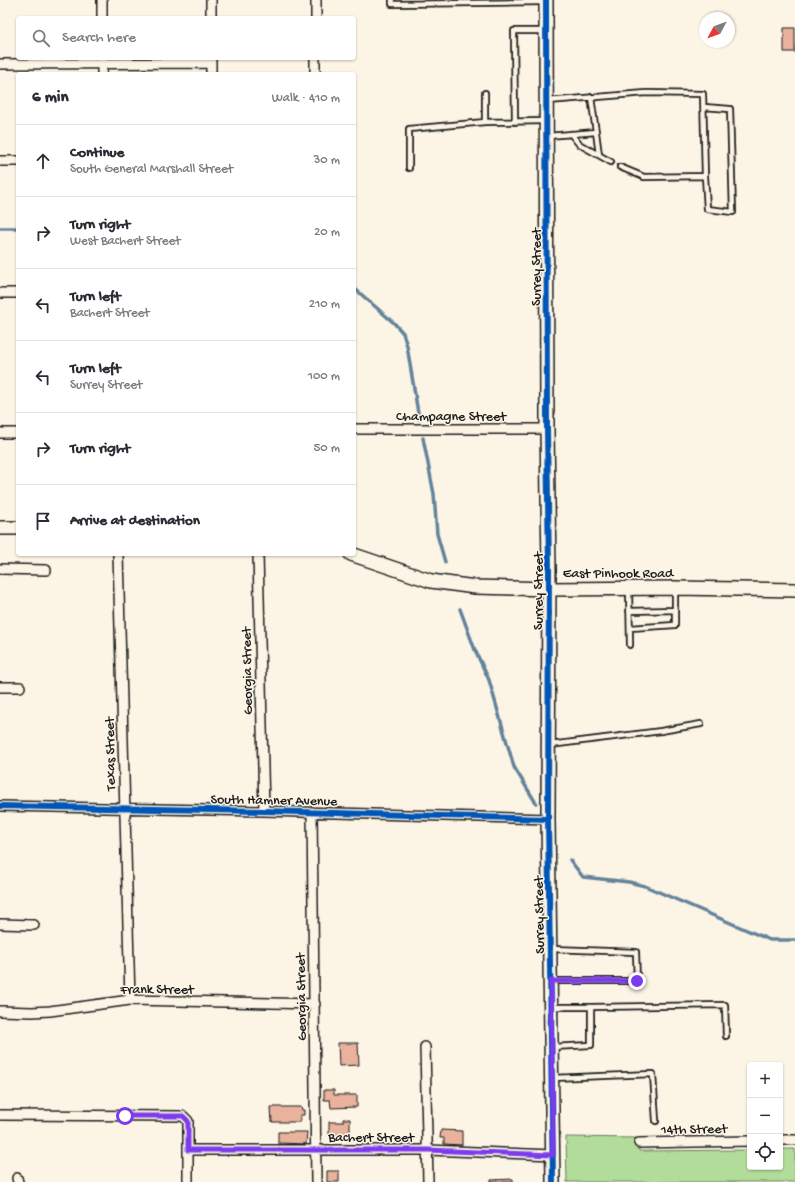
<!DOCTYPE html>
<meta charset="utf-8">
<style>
:root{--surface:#fff;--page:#f7f7f7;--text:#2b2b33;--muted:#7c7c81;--line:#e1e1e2}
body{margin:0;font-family:"Gochi Hand",sans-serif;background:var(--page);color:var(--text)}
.controls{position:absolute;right:12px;bottom:12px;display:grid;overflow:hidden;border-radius:4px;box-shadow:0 1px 3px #0004}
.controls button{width:36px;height:36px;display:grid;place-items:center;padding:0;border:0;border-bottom:1px solid var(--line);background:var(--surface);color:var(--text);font:20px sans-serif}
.compass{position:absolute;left:699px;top:12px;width:36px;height:36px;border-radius:50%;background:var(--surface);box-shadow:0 1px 3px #0004;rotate:229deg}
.stop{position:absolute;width:12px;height:12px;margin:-9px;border:3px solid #7c3aed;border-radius:50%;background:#fff}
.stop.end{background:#7c3aed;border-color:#fff;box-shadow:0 1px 4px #0008}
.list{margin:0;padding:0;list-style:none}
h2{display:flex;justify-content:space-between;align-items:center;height:52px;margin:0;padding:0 16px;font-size:17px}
h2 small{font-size:13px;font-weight:400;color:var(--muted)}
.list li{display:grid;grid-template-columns:26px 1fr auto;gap:12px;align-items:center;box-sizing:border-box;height:72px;padding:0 16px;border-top:1px solid var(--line)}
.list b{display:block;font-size:15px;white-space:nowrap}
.list p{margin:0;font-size:13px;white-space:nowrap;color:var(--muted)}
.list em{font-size:13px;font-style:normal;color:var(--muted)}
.icon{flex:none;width:22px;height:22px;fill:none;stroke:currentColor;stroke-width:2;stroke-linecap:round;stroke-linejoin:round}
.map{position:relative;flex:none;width:795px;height:1182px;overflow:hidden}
.search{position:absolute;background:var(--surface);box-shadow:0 1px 3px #0004;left:16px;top:16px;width:340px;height:44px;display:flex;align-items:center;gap:10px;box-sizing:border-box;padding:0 14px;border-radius:4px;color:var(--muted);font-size:15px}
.panel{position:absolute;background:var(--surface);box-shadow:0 1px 3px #0004;left:16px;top:72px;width:340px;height:484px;border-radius:4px}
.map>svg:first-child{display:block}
.green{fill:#b2dc9a;stroke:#677c5b}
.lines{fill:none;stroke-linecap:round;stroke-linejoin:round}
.stream{stroke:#63839b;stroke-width:3.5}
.building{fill:#e8b29c;stroke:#1c1c1c}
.lane-casing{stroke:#1c1c1c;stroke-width:8}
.street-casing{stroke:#1c1c1c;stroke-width:12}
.secondary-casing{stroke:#1c1c1c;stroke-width:16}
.lane{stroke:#fcf5e5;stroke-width:4.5}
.street{stroke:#fcf5e5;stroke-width:9}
.secondary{stroke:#fcf5e5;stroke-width:13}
.cycleway-casing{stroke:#fcf5e5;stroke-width:8}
.cycleway{stroke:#0057b8;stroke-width:6}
.route{stroke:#7c3aed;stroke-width:5}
.labels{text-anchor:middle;stroke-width:3;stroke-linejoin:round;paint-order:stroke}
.street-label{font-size:14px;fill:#1c1c1c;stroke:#fcf5e5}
</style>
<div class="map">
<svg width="795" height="1182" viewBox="0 0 795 1182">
<rect width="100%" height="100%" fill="#fcf5e5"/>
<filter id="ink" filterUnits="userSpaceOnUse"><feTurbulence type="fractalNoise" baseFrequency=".025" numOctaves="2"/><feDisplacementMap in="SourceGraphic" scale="8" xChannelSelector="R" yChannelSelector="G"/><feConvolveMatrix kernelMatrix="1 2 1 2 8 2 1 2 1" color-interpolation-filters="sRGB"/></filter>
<g filter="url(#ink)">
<path class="green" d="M566 1137 638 1138 639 1151 750 1150V1167H780V1149H795V1182H567Z"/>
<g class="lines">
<path class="stream" d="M0 228H18
M354 288 394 323 403 333 407 346 419 419
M423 438 434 494 437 534 445 562
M460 609 475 650 489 680 514 767 536 803
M570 860 583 877 629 882 645 886 770 940H795"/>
</g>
<path class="building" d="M784 28H795V52H784Z
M338 1043H358L359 1065 339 1066Z
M324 1090H334V1095H357V1107L331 1108 330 1100H324Z
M271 1107H301L302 1110H304V1115H300V1122H272Z
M343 1119H350V1135H329V1122H343Z
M441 1130 462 1131V1145L444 1144V1138H440Z
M278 1132H307L306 1144 278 1143Z
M327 1171H339V1182H327Z
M513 1179V1182H491V1180Z"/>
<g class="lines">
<defs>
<path id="lane" d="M392 0V4L545 2
M548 101 646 93 703 94 705 176 644 177 620 167
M704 107 730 109 733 212 707 209 705 176
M485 122V93
M515 122 514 31H546
M596 132 599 155
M571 134 579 144 611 162
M548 136 596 132 591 97
M409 168V129L485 122 545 121
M629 590 630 645
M629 611 675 610
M630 628 675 625V588
M550 745 661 731 701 724
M552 949 636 952 637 981H552
M552 1007H591
M552 1047 591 1045V1007L725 1005 726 1036
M552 1078 653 1074 656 1121"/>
<path id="street" d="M102 18V0
M211 18V0
M316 18V0
M0 64 211 63
M102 74V58
M211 74V58
M315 74V58
M0 161H18
M0 293H18
M354 429H547
M0 433H18
M118 554 130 1000
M258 554 264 811
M0 569 46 570
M0 687H20
M0 806 264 811 548 819
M312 812 316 1182
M0 924 34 925
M0 1011 32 1012 50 1011 130 1000 315 1004
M425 1047 428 1182
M0 1115 183 1116 188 1121V1182
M780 1140H795
M639 1143 750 1141
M188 1150H428L553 1155
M17 1178 18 1182"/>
<path id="secondary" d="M546 0 547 429 549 570 548 819 553 1182
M0 528H18
M351 554 431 581 475 587 549 589 675 588 795 590"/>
</defs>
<use href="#lane" class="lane-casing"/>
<use href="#street" class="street-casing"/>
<use href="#secondary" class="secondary-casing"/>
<use href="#lane" class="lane"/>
<use href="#street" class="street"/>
<use href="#secondary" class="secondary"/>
<defs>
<path id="cycleway" d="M546 0 547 429 549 570 548 819 553 1182
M0 806 264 811 548 819"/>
</defs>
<use href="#cycleway" class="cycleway-casing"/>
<use href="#cycleway" class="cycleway"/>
</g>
</g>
<g class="lines" filter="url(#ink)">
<path class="route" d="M125 1116H183L188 1121V1150H428L553 1155 551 981H637"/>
</g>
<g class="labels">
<g class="street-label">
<text transform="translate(535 267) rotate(-90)" y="5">Surrey Street</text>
<text x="451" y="420">Champagne Street</text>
<text x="618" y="577">East Pinhook Road</text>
<text transform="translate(537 591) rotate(-90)" y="5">Surrey Street</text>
<text transform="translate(246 671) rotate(-91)" y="5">Georgia Street</text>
<text transform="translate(109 754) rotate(-91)" y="5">Texas Street</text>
<text transform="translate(274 799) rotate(1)" y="5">South Hamner Avenue</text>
<text transform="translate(538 915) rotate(-91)" y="5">Surrey Street</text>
<text x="157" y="993">Frank Street</text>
<text transform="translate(300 997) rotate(-91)" y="5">Georgia Street</text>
<text transform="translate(694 1128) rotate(-1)" y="5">14th Street</text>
<text x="371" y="1141">Bachert Street</text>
</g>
</g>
</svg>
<div class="controls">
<button>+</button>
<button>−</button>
<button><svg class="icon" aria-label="locate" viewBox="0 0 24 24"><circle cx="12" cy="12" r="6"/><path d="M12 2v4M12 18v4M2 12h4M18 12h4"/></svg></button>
</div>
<svg class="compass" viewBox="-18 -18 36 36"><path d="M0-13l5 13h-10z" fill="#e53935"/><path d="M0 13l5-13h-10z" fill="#7c7c81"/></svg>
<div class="stop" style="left:125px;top:1116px"></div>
<div class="stop end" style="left:637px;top:981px"></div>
<div class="search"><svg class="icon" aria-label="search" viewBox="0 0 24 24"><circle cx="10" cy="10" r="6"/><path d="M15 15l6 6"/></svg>Search here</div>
<section class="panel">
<h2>6 min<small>Walk · 410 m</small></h2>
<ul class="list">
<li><svg class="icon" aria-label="ahead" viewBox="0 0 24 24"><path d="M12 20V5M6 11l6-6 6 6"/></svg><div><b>Continue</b><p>South General Marshall Street</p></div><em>30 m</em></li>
<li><svg class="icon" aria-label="right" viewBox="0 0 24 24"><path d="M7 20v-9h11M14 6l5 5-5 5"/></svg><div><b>Turn right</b><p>West Bachert Street</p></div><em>20 m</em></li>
<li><svg class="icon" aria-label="left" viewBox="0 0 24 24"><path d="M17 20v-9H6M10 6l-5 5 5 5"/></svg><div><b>Turn left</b><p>Bachert Street</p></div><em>210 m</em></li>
<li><svg class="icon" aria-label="left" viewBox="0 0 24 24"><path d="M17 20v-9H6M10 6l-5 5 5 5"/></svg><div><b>Turn left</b><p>Surrey Street</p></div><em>100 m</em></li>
<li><svg class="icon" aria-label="right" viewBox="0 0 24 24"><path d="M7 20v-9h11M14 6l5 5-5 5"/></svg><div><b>Turn right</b></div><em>50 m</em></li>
<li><svg class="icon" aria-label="arrive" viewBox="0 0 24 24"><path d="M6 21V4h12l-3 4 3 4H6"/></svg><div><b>Arrive at destination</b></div></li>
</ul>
</section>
</div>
